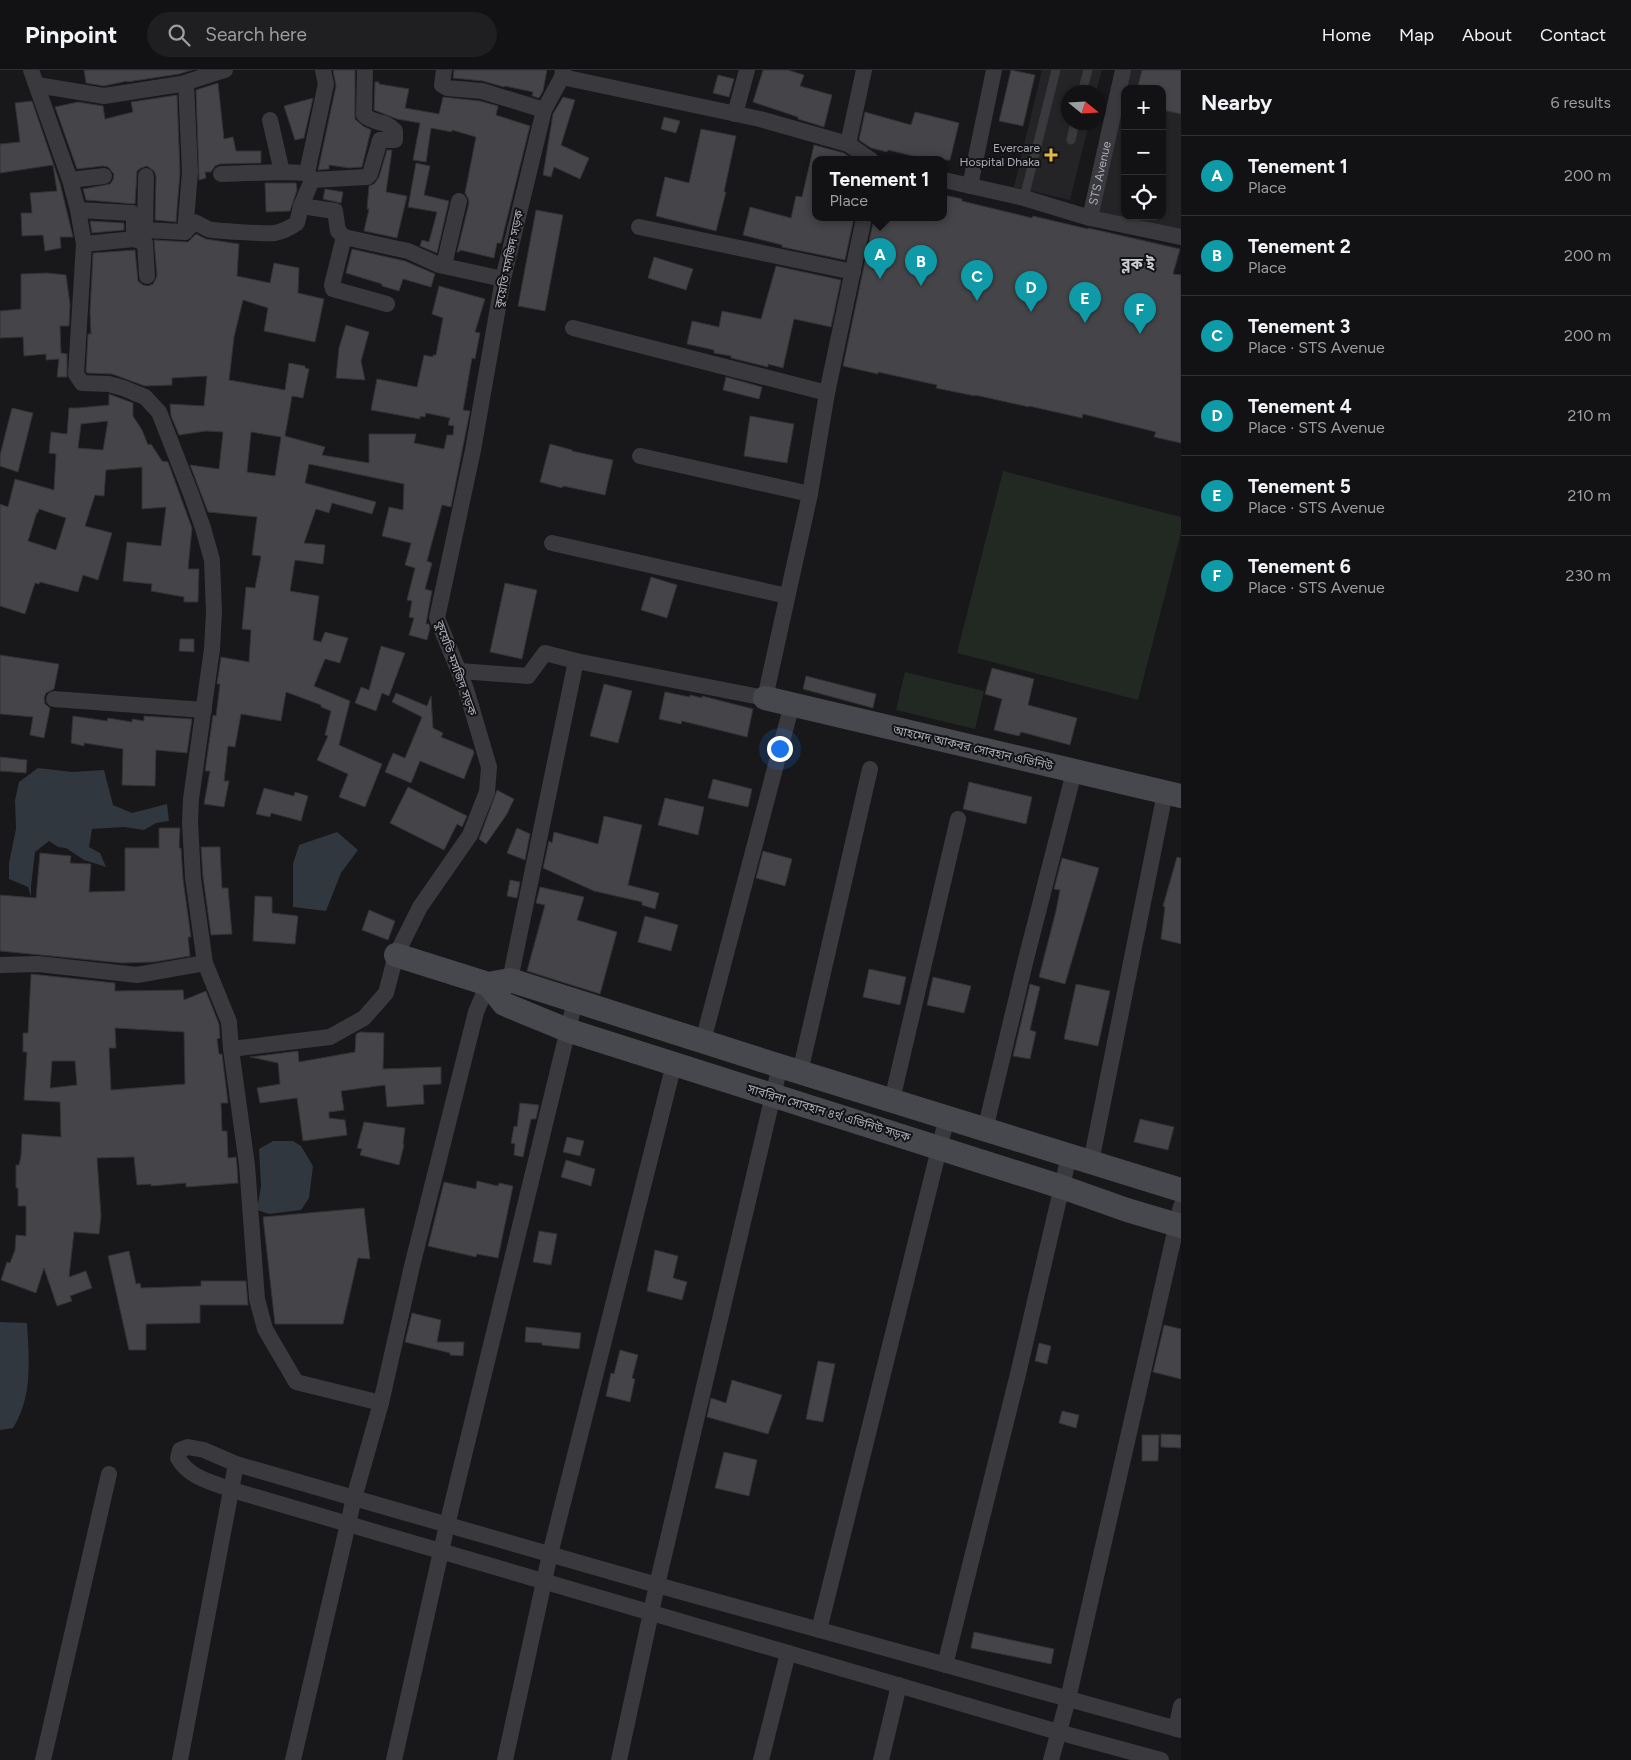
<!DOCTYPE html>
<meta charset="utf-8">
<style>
:root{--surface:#121113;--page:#1f1f21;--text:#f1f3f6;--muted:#9c9da0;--line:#313133;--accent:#0f766e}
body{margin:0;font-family:Figtree,"Noto Sans Bengali",sans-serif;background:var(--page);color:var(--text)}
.controls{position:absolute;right:15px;top:15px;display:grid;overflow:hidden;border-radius:10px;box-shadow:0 1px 4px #0004}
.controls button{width:45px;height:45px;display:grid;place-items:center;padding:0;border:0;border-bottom:1px solid var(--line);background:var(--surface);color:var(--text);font:25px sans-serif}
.compass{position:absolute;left:1061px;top:15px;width:45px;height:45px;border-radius:50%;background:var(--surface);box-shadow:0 1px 4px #0004;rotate:108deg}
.you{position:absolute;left:779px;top:678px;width:18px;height:18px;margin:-12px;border:4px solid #fff;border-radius:50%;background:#1a73e8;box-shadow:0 0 0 8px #1a73e833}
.badge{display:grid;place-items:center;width:32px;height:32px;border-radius:50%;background:var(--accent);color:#fff;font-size:16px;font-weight:700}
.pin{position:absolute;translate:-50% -41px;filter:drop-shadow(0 1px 2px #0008)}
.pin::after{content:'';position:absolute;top:26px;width:18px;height:15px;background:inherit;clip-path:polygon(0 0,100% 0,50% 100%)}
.popup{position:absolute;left:812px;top:86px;width:135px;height:65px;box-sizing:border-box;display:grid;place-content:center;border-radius:10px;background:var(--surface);filter:drop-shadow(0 1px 4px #0005);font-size:16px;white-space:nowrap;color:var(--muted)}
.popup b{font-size:19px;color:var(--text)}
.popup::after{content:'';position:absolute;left:50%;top:100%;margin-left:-10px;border:10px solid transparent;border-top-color:var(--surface)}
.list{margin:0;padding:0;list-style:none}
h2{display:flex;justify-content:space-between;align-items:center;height:65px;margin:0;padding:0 20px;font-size:21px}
h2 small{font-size:16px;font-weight:400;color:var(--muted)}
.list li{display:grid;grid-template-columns:32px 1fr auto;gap:15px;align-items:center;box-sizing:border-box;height:80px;padding:0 20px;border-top:1px solid var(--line)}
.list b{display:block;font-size:19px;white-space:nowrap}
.list p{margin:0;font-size:16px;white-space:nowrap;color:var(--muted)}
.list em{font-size:16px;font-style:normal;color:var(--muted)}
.icon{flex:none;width:28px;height:28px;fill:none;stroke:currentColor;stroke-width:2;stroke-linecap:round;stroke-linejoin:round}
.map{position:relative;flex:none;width:1181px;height:1690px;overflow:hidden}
header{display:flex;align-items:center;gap:30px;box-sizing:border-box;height:70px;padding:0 25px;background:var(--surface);border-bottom:1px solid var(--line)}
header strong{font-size:24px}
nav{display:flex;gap:28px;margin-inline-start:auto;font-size:18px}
.search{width:350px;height:45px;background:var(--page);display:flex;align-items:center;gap:12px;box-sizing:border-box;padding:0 18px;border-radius:28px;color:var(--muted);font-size:19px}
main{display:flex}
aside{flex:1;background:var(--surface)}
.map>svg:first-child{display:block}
.built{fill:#242426;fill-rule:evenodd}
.green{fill:#222923}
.water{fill:#30373e}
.building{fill:#454549;stroke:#323235;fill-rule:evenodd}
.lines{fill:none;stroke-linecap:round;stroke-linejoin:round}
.lane{stroke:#39393e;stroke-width:9}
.street{stroke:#39393e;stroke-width:16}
.secondary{stroke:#47484e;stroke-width:24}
.poi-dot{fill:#e4b945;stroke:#131214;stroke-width:2}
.labels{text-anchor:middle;stroke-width:4;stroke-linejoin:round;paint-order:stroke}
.poi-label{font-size:12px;fill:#abaeb8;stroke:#131214;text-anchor:end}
.street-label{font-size:12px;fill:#abaeb8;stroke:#131214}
.quarter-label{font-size:15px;font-weight:bold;fill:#cbcdd4;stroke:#131214}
</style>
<header>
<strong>Pinpoint</strong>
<div class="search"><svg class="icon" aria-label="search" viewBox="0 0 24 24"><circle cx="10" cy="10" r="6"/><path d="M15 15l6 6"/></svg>Search here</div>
<nav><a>Home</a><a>Map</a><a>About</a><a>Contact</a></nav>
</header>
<main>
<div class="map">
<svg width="1181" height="1690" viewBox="0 0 1181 1690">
<rect width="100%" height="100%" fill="#181719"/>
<path class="built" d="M1042 0H1102L1096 22H1068V52L1089 53 1070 130 1014 117Z
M1125 0H1181V168L1090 148ZM1125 19H1162V146H1125Z"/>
<path class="green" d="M1003 401 1181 447V463L1138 630 957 583Z
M905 602 984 621 975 659 896 640Z"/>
<path class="water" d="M38 698 72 702 104 700 113 735 132 743 167 734 169 751 156 753 144 760 124 757 92 759 89 777 100 783 106 797 84 790 66 778 58 777 49 771 35 782 31 816V827L28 817 9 809V793L16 759 15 730 19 712Z
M337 762 358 780 341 803 326 841 293 837V794L299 775Z
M273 1071H293L301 1076 313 1096 309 1128 301 1140 269 1144 257 1140 261 1116 259 1079Z
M0 1252 27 1253C29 1288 33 1327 13 1358L0 1360Z"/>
<path class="building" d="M84 0H192L179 4 127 12V11L104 16 86 13Z
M333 0H355V49L363 56 371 60 362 97 349 98 329 95V99L318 100 336 16Z
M454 0H547L543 21 539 28 532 26 533 22 505 16 504 17 483 11 453 8Z
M763 0H788L804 5 800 16 832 25 824 57 798 49V47L753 32Z
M1011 0 1035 5 1023 56 999 51Z
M1142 0H1181V44L1162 40V19H1137Z
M718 5 734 9 729 27 713 23Z
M375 12H379V14L409 19 405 38 439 44 443 27 480 31 498 36 496 45 530 56 501 173H497L494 188 460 180 459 182H457L469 133 468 128 465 123 476 67 452 60V62L431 58 426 92 413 90 420 53 397 49 374 40Z
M218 13 224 69 233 67 236 81H261V93L220 94 215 96 211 102H205L206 108 199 110 196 20Z
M177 25 180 102 176 152 155 150 156 106 154 101 147 96 141 98 137 101 135 134 86 130 83 119 110 114 113 110 114 104 108 97 103 96 77 99 55 37 78 32 103 36 105 49 133 42 131 32Z
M563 27 575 30 561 75 589 88 580 109 554 97 551 107 543 105 553 44Z
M313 28 304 68 295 70 284 36Z
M32 31 60 113 73 167H60L61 178 45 181 43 165 22 166 21 143H32L30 123 57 121 53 95 0 103V74L20 72 15 33Z
M865 42 911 55 915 42 959 53 950 90H929L888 80 887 82 871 78 859 70Z
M664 47 680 51 676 63 661 59Z
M701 59 736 66 724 122H726L716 161 656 146 665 107 689 113Z
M814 75 844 83 854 90H816V148H854L845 190 782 177V175L743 165 750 137 791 148 796 126 802 127Z
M387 80H392L386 122 407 126 397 168 364 161 369 139H367L369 116 374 114 379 107Z
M416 93 430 96 424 125 449 131 437 183 420 176 422 170 429 172 437 142 408 137Z
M265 113H296L297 120 290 141 266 142Z
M325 119 343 122 341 133 323 129Z
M944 125 962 129V131L1032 148 1033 146 1088 159V158L1106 162 1180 179 1173 204 1181 205V373L1154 367 1156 362 1083 344 1082 348 1029 336V337L975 325V326L936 318 937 315 878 302V304L843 296 874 148H944Z
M536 140 563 145 545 241 518 236Z
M90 151 124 153V160L92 163Z
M196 164 206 169 239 174 237 206 270 213 274 193 299 198 298 223 324 229 315 272 264 261 268 238 243 230 234 267 229 310 285 320 289 293 305 296V298L309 299 303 328 292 326 285 366 325 377 322 385 369 393V364H416L414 373 444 379 447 365H453L454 356 448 355 450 348 426 343 425 347 420 346V349L371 340 377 309 417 317 424 285 433 287V285H436L443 248 432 244 439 216 485 229 475 262 480 263 475 289 472 288 463 340 470 341 451 437 442 435 427 491 432 493 425 519 432 521 426 554H429L430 558 427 570 409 565 414 548 409 547 412 531 407 530 415 498 405 495 411 473 382 466 389 437 403 440 404 414 309 394 305 413 376 432 372 444 332 433 329 443 316 439 304 473 325 475 323 494 295 490 290 521 319 526 313 570 321 572 325 562 348 568 340 593 325 589 314 616 350 631 339 675 382 694 365 737 339 727 348 704 317 690 328 666 325 665 331 641 321 637V635L286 622 281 651 241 644 235 677 228 676 224 711H229L224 737 204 734 210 701H205L213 645 216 646 220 614H217L221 587 249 592 251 560 242 559 246 517 255 518 261 486 252 485 257 447 208 442 190 395 219 399 223 362 206 361 179 365 171 346 170 334 204 336 207 306 172 308V315L145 316 112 304 87 303 86 301 88 264H91L90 242 93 183 135 180 138 211 143 215 148 216 153 214 157 206 154 170 188 172ZM251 362 281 367 275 406 247 402Z
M352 179 405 191 435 204 431 217 403 209 399 221 382 216V214L346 203Z
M654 187 693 199 686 220 648 208Z
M776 196 841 210 831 257 794 249 783 298 768 294V297L731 288V286L714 283V280L687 274 692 251 719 257 722 241 761 249Z
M47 203 66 205 70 234 69 256H60L61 283 67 284V307H57L59 289 46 290V284L24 286 23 267 0 268V241L21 239V204Z
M346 255 369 262 361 291 365 310 336 308 339 278Z
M726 307 762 317 759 329 723 320Z
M109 324 133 333V346L142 360 148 375 151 374 162 391 168 392 192 458 188 499H199L198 532H184V527L151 521 152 514 123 511 127 472 161 476 166 437 142 439V397L106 400 104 426 95 425 85 456 112 463 98 510 83 505 78 522 40 512 39 514 35 513 25 544 0 536V434L8 437 15 409 54 420 56 384 49 383 51 362 67 364 69 338H77L109 335ZM108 351 103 380 78 378 81 354ZM39 439 66 448 56 480 28 471 37 442 38 443Z
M12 338 33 343 18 402 0 396V385Z
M750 346 794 354 787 393 744 386Z
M550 374 572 380V381L613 390 605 425 563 416 562 418 540 412Z
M651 507 677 515 667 548 641 540Z
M505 513 537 520 522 589 490 582Z
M180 569H194V582L179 581Z
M381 576 405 583 389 626 382 623 376 641 355 633 361 617 369 620Z
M0 585 59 594 54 619 46 623 44 628 45 634 50 638 44 668 30 665 33 647 0 644Z
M992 598 1034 609 1028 635 1077 648 1070 675 1021 662 1019 666 994 660 1002 629 985 624Z
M806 606 876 624 873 638 803 619Z
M604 614 632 621 618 673 590 666Z
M665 622 690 627V625L702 628V626L753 639 747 667 682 651 681 654 659 649Z
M396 623 427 636 431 626 433 658 443 663 441 667 473 680 474 683 464 709 420 691 411 713 385 702 393 683 405 688 422 647 392 632Z
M73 646 107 651 108 648 132 652V649L144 651V646L192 649 187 683 156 680 155 716 122 715 123 679 84 673V676L71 673Z
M0 687 27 690 26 703 0 701Z
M713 709 752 719 748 737 708 728Z
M969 712 1032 727 1026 754 963 739Z
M408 717 467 746 462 757 457 754 444 780 390 753Z
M264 718 294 726 295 722 308 726 301 751 271 743 270 747 256 744Z
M497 720 514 729 507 744 486 774 479 769Z
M665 728 704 737 698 765 658 755Z
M604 746 642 755 628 815 659 823 655 839 642 835V832L594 821 543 798 549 771 552 773 554 762 598 774Z
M159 758H180L179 778H181L183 809 191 867H188L190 886 154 892 122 893 0 881V825L36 828 40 783 71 786 70 793 91 794 89 822 125 821V778H159Z
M517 758 530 764 525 790 507 783Z
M201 777H220L222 818H228L232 864 211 865 203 807Z
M763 781 792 789 785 816 756 808Z
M1177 787 1181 788V874L1161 869 1165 837 1163 836Z
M1062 788 1099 798 1065 914 1039 907 1056 841 1060 820 1054 819Z
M510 810 520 812 517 828 507 826Z
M540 817 584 827 577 850 617 862 600 924 527 901 545 835 536 833Z
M255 826 272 827V843L298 846 295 874 253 871Z
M369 840 395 851 388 870 362 860Z
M645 846 678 855 671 881 638 872Z
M869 899 906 907 900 935 863 927Z
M31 904 115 913V921L183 920 184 930 206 921 219 954 220 968 217 969 219 984H222L228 1033H221L222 1061H227L228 1088 236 1087 237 1096 238 1113 186 1117V1113L151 1116V1114L137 1115 134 1087 97 1088 101 1146 99 1164 74 1162 69 1207 86 1201 92 1218 70 1226 72 1231 57 1236 44 1198 36 1223 1 1210 7 1192 10 1193 15 1180 16 1165 26 1166V1136H18V1118H16V1095H19L21 1086 22 1064 61 1067 60 1032 24 1030 27 982H23V963H28ZM115 958 184 962 185 1014 111 1020 109 978H116ZM52 991H75L77 1015 50 1018Z
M933 907 971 916 964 943 927 935Z
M1030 914 1040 917 1030 960 1036 962 1030 989 1013 986Z
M1076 914 1110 921 1098 976 1064 969Z
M360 962 384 963 383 999 441 997V1014L423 1015 424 1034 387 1037 385 1015 341 1021 344 1040 329 1042V1048L345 1050 347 1065 303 1071 297 1028 260 1033 257 1018 280 1014 278 993 250 987 298 981 299 992 355 982 356 964Z
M520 1033 539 1035 536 1049H531L523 1087 514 1085 515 1074 511 1073 514 1056 517 1057Z
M1140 1049 1174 1057 1168 1080 1134 1072Z
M364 1052 405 1058 403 1074 404 1075 399 1095 360 1085 362 1079 357 1078Z
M567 1067 584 1071 580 1086 563 1082Z
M566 1090 595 1099 591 1116 561 1107Z
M477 1111 498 1116 499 1113 513 1116 498 1188 477 1184 476 1187 428 1176 444 1112 476 1119Z
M364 1138 370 1189 358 1188 343 1254H275L263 1147Z
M539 1161 557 1164 551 1195 533 1192Z
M655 1180 678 1186 673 1208 687 1212 682 1230 647 1221Z
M129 1181 136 1214 140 1213 141 1218 201 1216V1211H246L248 1235H200V1253L146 1254V1280H129L108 1186Z
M412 1243 441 1250 437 1272H464L463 1286 450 1285V1283L405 1272Z
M1164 1255 1181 1259V1309L1153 1302Z
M526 1257 581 1263 579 1279 542 1275V1273L525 1272Z
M1039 1273 1051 1276 1047 1294 1035 1291Z
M620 1280 638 1285 632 1308 635 1309 630 1332 606 1326 611 1303 614 1304Z
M818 1291 835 1294 823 1352 806 1349Z
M732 1310 782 1325 768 1364 707 1347 711 1328 726 1333Z
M1062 1341 1079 1345 1076 1358 1059 1353Z
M1161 1364 1181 1365V1378L1161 1377Z
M1142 1365H1159L1158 1391H1142Z
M724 1382 757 1390 749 1426 715 1418Z
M974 1562 1054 1579 1051 1594 971 1578Z"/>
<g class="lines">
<path class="lane" d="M1082 22 1088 0
M1071 70 1075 52
M1024 128 1056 0"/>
<g class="street">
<path d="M31 0 70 110 78 140 84 174 76 304 82 313 109 314 123 318 145 327 159 342 191 424 203 458 212 490 214 542 212 579 191 729 190 752 193 808 205 893 229 952 231 979 247 1095 257 1229 265 1259 296 1312 381 1333"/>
<path d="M444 0 442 15 447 18 482 21 544 40"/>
<path d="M562 7 760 49 848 74 871 90"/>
<path d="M37 15 104 26 181 14 225 0"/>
<path d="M735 44 747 0"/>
<path d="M270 50 282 102"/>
<path d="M848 74 864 0"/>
<path d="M221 104 282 102 307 103"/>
<path d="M146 106 145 160 185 162 190 102 186 13"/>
<path d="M70 110 104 106"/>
<path d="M312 110 367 107 370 104 380 70H395V61C383 48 377 56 364 45L365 0"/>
<path d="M944 110 1024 128 1090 148 1181 167"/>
<path d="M970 116 994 0"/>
<path d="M301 136 335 141 338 161 344 167 408 181 439 195 503 209"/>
<path d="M78 140 132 143 134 146V169L145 173 147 206"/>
<path id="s1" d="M1090 148 1123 0"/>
<path d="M639 157 853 202"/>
<path d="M185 162 194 152C200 154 203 157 208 159 213 161 268 164 275 163 284 161 290 158 297 153L301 136 312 110 307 103 326 14 323 0"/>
<path d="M344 167 332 215 333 219 387 234"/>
<path d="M84 174 134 169"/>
<path d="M444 195 459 131"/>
<path d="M573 258 827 323"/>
<path d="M640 386 810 424"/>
<path d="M552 473 787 526"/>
<path d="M460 601 528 606 545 583 576 591 765 628 810 424 827 323 864 148"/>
<path d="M54 629 204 640"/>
<path d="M0 895 38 894 137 905 205 893"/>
<path d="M510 910 576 591"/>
<path d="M703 971 792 634"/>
<path d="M231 979 330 967 364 948 386 923 396 885 420 837 470 765 487 722 489 697 466 619 437 548 473 380 503 209 544 40 562 7 563 0"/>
<path d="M800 1002 870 699"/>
<path d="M892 1030 958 749"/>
<path d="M985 1060 1026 889 1074 702"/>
<path d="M1091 1092 1165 723"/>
<path d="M819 1560 947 1047"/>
<path d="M945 1595 1018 1304 1069 1086"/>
<path d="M1176 1659 1181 1636"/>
<path d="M43 1690 109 1404"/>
<path d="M180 1690 236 1394"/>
<path d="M293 1690 354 1428 381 1333 412 1196 476 942 488 914"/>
<path d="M394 1690 447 1455 575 931"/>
<path d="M505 1690 550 1484 674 994"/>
<path d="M619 1690 657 1515 780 996"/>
<path d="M761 1690 788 1583"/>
<path d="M881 1690 899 1615"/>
<path d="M1051 1690 1068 1629 1181 1136"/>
<path d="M1161 1690 1058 1662 232 1420C212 1412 189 1408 178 1388L180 1380 188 1377 204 1380 236 1394 354 1428 657 1515 1181 1660"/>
</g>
<path class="secondary" d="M765 628 1181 726
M396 885 488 914 510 910 780 996 1181 1120
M488 914 504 934 567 960 1062 1117 1127 1140 1181 1156"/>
</g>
<path class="poi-dot" d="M1048.5 77.5h5v5h5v5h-5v5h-5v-5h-5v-5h5z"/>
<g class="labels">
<g class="poi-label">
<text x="1040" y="82">Evercare<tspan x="1040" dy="14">Hospital Dhaka</tspan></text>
</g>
<g class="street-label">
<text dy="4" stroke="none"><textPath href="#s1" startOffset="46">STS Avenue</textPath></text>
<text transform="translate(509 189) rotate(-78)" y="4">কুয়েতি মসজিদ সড়ক</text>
<text transform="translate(456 598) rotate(70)" y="4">কুয়েতি মসজিদ সড়ক</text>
<text transform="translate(973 678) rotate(13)" y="4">আহমেদ আকবর সোবহান এভিনিউ</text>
<text transform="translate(829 1043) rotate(17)" y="4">সাবরিনা সোবহান ৪র্থ এভিনিউ সড়ক</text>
</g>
<g class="quarter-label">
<text x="1138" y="199">ব্লক ই</text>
</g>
</g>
</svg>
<div class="controls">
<button>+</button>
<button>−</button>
<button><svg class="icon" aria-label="locate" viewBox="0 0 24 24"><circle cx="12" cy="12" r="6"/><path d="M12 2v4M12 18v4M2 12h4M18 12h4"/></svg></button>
</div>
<svg class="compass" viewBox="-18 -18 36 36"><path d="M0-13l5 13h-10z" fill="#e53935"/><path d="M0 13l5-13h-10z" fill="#9c9da0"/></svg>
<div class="you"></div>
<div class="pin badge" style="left:880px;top:209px;background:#0f9aa8">A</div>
<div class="popup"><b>Tenement 1</b>Place</div>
<div class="pin badge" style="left:921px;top:216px;background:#0f9aa8">B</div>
<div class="pin badge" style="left:977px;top:231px;background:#0f9aa8">C</div>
<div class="pin badge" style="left:1031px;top:242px;background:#0f9aa8">D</div>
<div class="pin badge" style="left:1085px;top:253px;background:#0f9aa8">E</div>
<div class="pin badge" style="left:1140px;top:264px;background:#0f9aa8">F</div>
</div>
<aside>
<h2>Nearby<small>6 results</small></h2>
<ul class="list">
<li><span class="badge" style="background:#0f9aa8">A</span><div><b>Tenement 1</b><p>Place</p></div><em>200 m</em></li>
<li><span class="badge" style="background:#0f9aa8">B</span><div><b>Tenement 2</b><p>Place</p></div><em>200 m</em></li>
<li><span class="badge" style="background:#0f9aa8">C</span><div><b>Tenement 3</b><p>Place · STS Avenue</p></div><em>200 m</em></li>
<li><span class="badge" style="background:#0f9aa8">D</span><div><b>Tenement 4</b><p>Place · STS Avenue</p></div><em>210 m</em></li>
<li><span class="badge" style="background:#0f9aa8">E</span><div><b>Tenement 5</b><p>Place · STS Avenue</p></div><em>210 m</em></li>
<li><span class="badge" style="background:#0f9aa8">F</span><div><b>Tenement 6</b><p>Place · STS Avenue</p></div><em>230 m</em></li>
</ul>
</aside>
</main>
